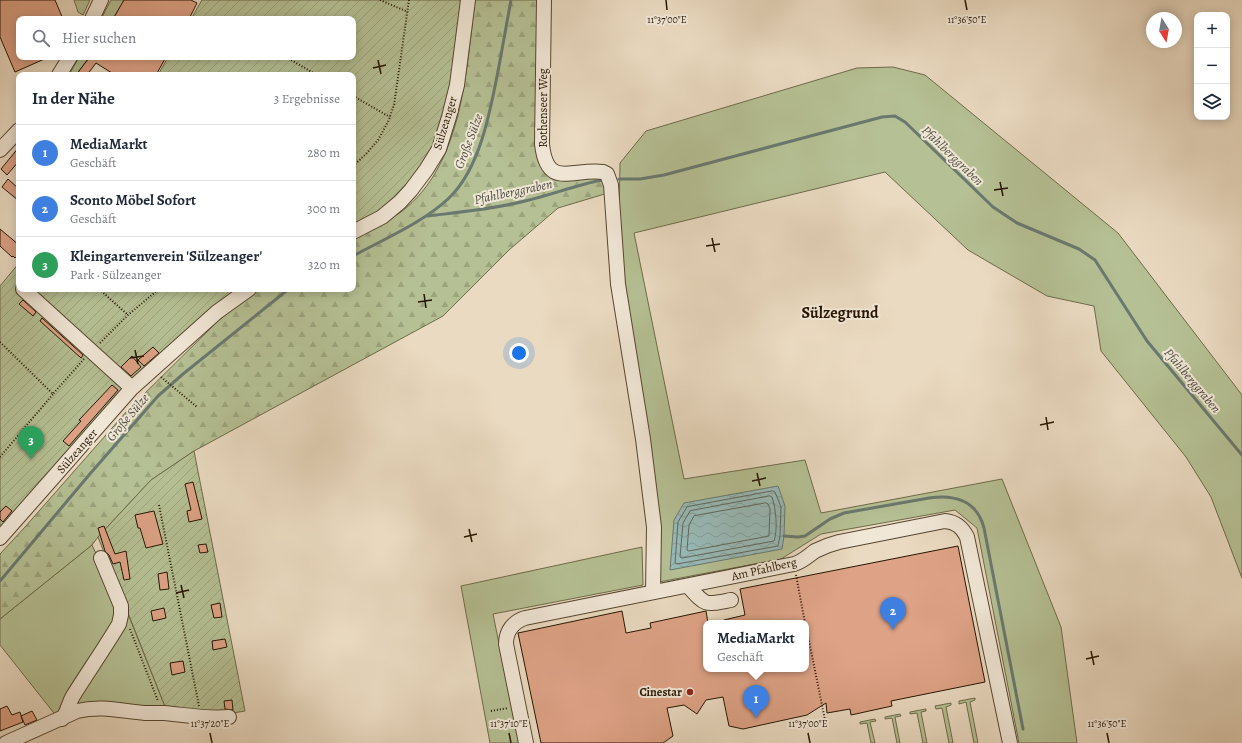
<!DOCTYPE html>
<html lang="de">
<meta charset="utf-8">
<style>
:root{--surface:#fff;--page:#f2f2f3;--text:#1f2937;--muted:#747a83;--line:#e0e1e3;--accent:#b45309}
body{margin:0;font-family:Alegreya,serif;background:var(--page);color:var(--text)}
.controls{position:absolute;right:12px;top:12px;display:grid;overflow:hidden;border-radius:8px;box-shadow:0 2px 10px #0003}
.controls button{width:36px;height:36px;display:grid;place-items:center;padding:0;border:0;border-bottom:1px solid var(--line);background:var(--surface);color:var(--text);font:20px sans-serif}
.compass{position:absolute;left:1146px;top:12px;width:36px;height:36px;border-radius:50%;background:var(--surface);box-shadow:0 2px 10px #0003;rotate:169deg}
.you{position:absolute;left:519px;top:353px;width:14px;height:14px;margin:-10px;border:3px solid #fff;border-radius:50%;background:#1a73e8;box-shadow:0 0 0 6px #1a73e833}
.badge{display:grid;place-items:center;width:26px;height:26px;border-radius:50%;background:var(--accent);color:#fff;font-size:13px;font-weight:700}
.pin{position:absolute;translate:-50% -33px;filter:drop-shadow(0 1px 2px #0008)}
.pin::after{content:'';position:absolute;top:21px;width:14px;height:12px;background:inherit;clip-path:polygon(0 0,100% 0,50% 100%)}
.popup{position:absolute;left:703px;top:620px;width:106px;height:52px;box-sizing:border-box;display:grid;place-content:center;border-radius:8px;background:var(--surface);filter:drop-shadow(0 1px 3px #0005);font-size:13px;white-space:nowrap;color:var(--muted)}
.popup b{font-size:15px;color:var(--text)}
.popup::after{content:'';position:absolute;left:50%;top:100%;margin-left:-8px;border:8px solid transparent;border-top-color:var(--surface)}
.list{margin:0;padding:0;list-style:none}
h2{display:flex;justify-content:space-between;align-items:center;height:52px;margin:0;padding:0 16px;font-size:17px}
h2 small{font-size:13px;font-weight:400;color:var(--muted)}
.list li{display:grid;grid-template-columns:26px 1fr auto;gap:12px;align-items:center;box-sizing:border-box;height:56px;padding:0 16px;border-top:1px solid var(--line)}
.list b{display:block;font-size:15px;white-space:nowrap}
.list p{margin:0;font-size:13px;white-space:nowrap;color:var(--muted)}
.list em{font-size:13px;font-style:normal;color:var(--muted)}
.icon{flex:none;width:22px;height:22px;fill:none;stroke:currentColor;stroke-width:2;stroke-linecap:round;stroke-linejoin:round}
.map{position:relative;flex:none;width:1242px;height:743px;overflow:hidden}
.search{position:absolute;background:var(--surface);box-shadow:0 2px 10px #0003;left:16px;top:16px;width:340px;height:44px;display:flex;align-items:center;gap:10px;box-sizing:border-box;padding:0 14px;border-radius:8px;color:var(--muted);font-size:15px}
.panel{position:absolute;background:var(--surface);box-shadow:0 2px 10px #0003;left:16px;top:72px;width:340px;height:220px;border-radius:8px}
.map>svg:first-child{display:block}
.green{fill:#b5c094;stroke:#6e6a4a}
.forest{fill:url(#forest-firs);stroke:#6e6a4a}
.garden{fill:url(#garden-furrows);stroke:#6e6a4a}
.water{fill:url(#water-waves);stroke:#6a786f}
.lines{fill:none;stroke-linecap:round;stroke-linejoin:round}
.shore{stroke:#5f675c;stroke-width:1}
.stream{stroke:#6a786f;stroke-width:3}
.building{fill:#dea286;stroke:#261401}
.minor-casing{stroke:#574631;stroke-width:16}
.path{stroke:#261401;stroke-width:2;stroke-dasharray:1 2;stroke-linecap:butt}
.minor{stroke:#f1e7d7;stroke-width:14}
.ticks{fill:none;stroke:#261401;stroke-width:1.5}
.poi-dot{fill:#8f2418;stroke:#f1e7d7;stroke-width:1.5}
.labels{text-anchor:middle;stroke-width:4;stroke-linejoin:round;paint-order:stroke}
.street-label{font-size:12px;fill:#261401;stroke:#f1e7d7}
.poi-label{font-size:12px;font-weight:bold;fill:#261401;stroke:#f1e7d7;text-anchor:end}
.water-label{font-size:13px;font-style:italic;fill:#4e4e41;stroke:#f1e7d7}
.district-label{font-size:16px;font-weight:bold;fill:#261401;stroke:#f1e7d7}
.ticks-label{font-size:10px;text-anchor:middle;fill:#261401;stroke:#f1e7d7;stroke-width:4;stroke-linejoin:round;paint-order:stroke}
</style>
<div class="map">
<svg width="1242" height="743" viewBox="0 0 1242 743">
<defs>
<pattern id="forest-firs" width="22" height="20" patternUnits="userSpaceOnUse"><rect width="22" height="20" fill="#b5c094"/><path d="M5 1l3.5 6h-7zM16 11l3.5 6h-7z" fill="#9ca47e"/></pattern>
<pattern id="garden-furrows" width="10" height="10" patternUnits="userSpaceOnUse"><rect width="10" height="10" fill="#b5c094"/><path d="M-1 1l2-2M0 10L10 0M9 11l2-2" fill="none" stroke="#9ca47e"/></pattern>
<pattern id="water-waves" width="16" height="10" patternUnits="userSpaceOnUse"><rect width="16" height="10" fill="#98bab8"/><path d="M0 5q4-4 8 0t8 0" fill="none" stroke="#839f9c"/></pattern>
</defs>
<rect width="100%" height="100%" fill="#eadac1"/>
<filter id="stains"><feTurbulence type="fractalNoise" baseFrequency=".005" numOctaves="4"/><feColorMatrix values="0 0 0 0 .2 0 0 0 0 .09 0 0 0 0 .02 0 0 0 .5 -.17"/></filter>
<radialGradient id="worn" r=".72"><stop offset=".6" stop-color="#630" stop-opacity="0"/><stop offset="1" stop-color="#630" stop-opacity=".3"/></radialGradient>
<path class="green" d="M74 0H90L83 15 78 12Z
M111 0H124L113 19H101Z
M79 57H89L76 75H69Z
M893 67 925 75 1118 233 1242 395V578L1211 497 1186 457 1101 351 1094 306 1047 296 968 250 885 172 634 233 684 479 805 460 821 513 1002 479 1061 627 1077 743H1019L977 528 955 510 821 534 781 559 659 582 624 285 619 225 620 163 646 131 857 68Z
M92 545 118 601 117 620 57 717 0 645V619Z
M642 547 643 585 493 614 519 743H490L461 586Z
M128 614 166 709H73Z
M975 698V700L970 702 978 743H974L966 702 959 704V701Z
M951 703V705L946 707 953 743H949L942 708 936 709 935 706Z
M926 709V711L921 712 927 743H923L917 713 910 714V712Z
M900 714 901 716 895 717 900 743H897L892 718 885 719V717Z
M875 719 876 721 870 722 875 743H871L867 723 860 724V722Z"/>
<path class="forest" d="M475 0H541L544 171 548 176 598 175 603 176 608 193 558 208 509 250 443 316 194 451 151 480 98 537 92 545 0 619V554L25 527 127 411 220 319 244 300 261 289H353V239C369 230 386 223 401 212 463 165 466 71 475 0Z"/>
<path class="garden" d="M202 0H463L452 88 434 148 395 202 353 227V75H158L168 57H353V19H191Z
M19 263V289H241L0 528V286Z
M194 451 245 711 215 716 166 709 98 537 151 480Z"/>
<path class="water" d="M778 486 785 506 784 536 782 549 670 570 674 520 684 503Z"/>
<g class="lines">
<path class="shore" d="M773 491 775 492 781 507 780 536 778 546 677 564 675 563 678 522 687 507Z
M770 496 772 497C776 509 778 530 774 541L682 558 680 557 683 523 690 511Z
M766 503 768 504 770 509 769 536 689 551 687 550 689 525 694 516Z"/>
<path class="stream" d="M619 179H640L664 175 882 117 895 116 905 122 993 207 1017 223 1079 249 1095 260 1147 341 1242 455
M428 216C461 212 494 209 525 201 551 195 576 185 602 180
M353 256C384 239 424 222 449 198 481 168 491 107 499 66 503 44 507 22 511 0
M784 536 798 537 805 536 830 519 844 513 929 498C955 494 977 501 984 528L1023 729
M0 581 89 475 158 396 183 374 285 292 291 289"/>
</g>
<path class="building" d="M0 0H55L63 19H19V57H49L15 72 0 37Z
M124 0H191L197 3 189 19H113Z
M87 57H166L156 75H115L96 63 87 75H76L89 58Z
M19 147V161L7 175 1 169Z
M8 179 19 189V201L2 187Z
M0 229 19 245V254L15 258 13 256 12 257 0 246Z
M23 300 36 312 33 316 19 304Z
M42 318 83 355 81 358 40 321Z
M153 347 159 353 144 366 138 360Z
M132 356 141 367 131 376 121 367Z
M112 385 118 390 69 446 63 441 81 421 79 420Z
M193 482 202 519 189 522 187 511 191 510 185 484Z
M6 506 12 511 3 522 0 519V512Z
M154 511 163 544 146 548 140 528H138L135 515Z
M104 526 115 554 126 551 130 579 124 580 120 562 113 564 109 555 105 551 98 528Z
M206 544 208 552 200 553 198 545Z
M958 546 985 682 891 701 892 706 851 715 850 709 827 713 826 703 807 715 743 729 729 726 723 697 706 700 697 714 684 705 667 708 673 736 663 743H541L518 633 622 611 626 633 651 628 650 623 706 611 708 623H706V669H806V623H724V620L745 615 740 589Z
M167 572 169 589 160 590 158 574Z
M220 603 222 617 214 618 211 605Z
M164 608 166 618 153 621 151 611Z
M225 639 227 647 213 650 212 641Z
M183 661 185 672 172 675 170 663Z
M232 700 233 710 225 709 224 701Z
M7 706 12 715 20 712 23 722 0 731V709Z
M32 711 37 720 25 725 21 716Z"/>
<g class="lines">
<defs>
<path id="minor" d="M544 0 542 144C547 190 572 168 603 172L607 174 611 185 618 284 643 439 654 527 653 592
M92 19 101 0
M59 75 70 57
M0 150 19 130
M353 232 382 217 400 202 411 190 426 170 439 149 449 117 457 85 468 0
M23 289 132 388
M0 538 132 388 217 312 249 289
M688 586C706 606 704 605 731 600
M62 719C68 712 68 704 73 696 88 672 104 649 119 624L121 615V606L101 558
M6 743 77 711C102 705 121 711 145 713 151 713 157 713 164 713 186 715 206 719 229 717
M526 743 506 644C506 631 513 622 525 618L794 564C802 562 808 556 815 551 823 547 831 544 839 542L945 521C956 522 962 527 967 537L1010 743"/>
</defs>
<use href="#minor" class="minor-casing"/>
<path class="path" d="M380 0 408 12
M286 57 317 75
M353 96 390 117
M353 166 366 154 378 140 388 122 394 105 409 0
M99 289 128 315
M0 342 53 394 84 359
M100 343 128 315 159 289
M161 377 197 407
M0 457 53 394
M159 505 199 706
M796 575 805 623
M806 626 826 725
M130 629 158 701
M491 711 508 708"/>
<use href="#minor" class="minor"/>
</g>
<path class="ticks" d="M666 0 667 10M965 0 967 10M378 60 381 74M373 68 386 65M1000 182 1003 196M994 190 1008 188M712 238 715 252M706 246 720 244M424 294 426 308M418 302 432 300M135 350 138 364M130 358 144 356M1046 417 1048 430M1040 425 1054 422M757 473 760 486M752 481 766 478M469 529 472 542M464 537 477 534M181 585 184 598M176 593 189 590M1091 651 1094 665M1086 659 1099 656M210 733 212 743M509 733 511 743M808 733 810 743M1107 733 1109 743"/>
<circle class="poi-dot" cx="690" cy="692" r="4"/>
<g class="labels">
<g class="street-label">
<text transform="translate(543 108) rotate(-90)" y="4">Rothenseer Weg</text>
<text transform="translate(445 123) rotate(-73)" y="4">Sülzeanger</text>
<text transform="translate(77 451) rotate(-49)" y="4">Sülzeanger</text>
<text transform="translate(764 569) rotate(-13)" y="4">Am Pfahlberg</text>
</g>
<g class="poi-label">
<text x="682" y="696">Cinestar</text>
</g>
<g class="water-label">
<text transform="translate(468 141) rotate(-69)" y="5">Große Sülze</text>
<text transform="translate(953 155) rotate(44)" y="5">Pfahlberggraben</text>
<text transform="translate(513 191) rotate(-12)" y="5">Pfahlberggraben</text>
<text transform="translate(1193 380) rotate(50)" y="5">Pfahlberggraben</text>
<text transform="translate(127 417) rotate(-50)" y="5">Große Sülze</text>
</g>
<g class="district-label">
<text x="840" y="318">Sülzegrund</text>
</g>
</g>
<g class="ticks-label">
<text x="667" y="23">11°37'00"E</text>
<text x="967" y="23">11°36'50"E</text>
<text x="210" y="727">11°37'20"E</text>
<text x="509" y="727">11°37'10"E</text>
<text x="808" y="727">11°37'00"E</text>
<text x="1107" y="727">11°36'50"E</text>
</g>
<rect width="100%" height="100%" filter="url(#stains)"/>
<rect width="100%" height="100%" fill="url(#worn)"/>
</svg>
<div class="controls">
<button>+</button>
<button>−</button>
<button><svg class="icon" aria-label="layers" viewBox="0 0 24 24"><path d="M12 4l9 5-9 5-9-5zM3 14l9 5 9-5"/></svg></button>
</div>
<svg class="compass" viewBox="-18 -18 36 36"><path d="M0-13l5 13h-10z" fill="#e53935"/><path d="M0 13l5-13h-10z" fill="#747a83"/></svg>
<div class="you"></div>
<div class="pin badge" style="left:756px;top:718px;background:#3f7fe0">1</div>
<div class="popup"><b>MediaMarkt</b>Geschäft</div>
<div class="pin badge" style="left:893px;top:630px;background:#3f7fe0">2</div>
<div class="pin badge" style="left:31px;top:459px;background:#2e9e5b">3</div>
<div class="search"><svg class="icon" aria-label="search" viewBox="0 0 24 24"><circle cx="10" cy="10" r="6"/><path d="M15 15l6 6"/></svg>Hier suchen</div>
<section class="panel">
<h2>In der Nähe<small>3 Ergebnisse</small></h2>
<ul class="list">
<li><span class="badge" style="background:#3f7fe0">1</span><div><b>MediaMarkt</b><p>Geschäft</p></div><em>280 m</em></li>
<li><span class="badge" style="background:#3f7fe0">2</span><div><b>Sconto Möbel Sofort</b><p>Geschäft</p></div><em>300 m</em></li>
<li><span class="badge" style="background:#2e9e5b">3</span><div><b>Kleingartenverein 'Sülzeanger'</b><p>Park · Sülzeanger</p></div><em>320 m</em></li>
</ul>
</section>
</div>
